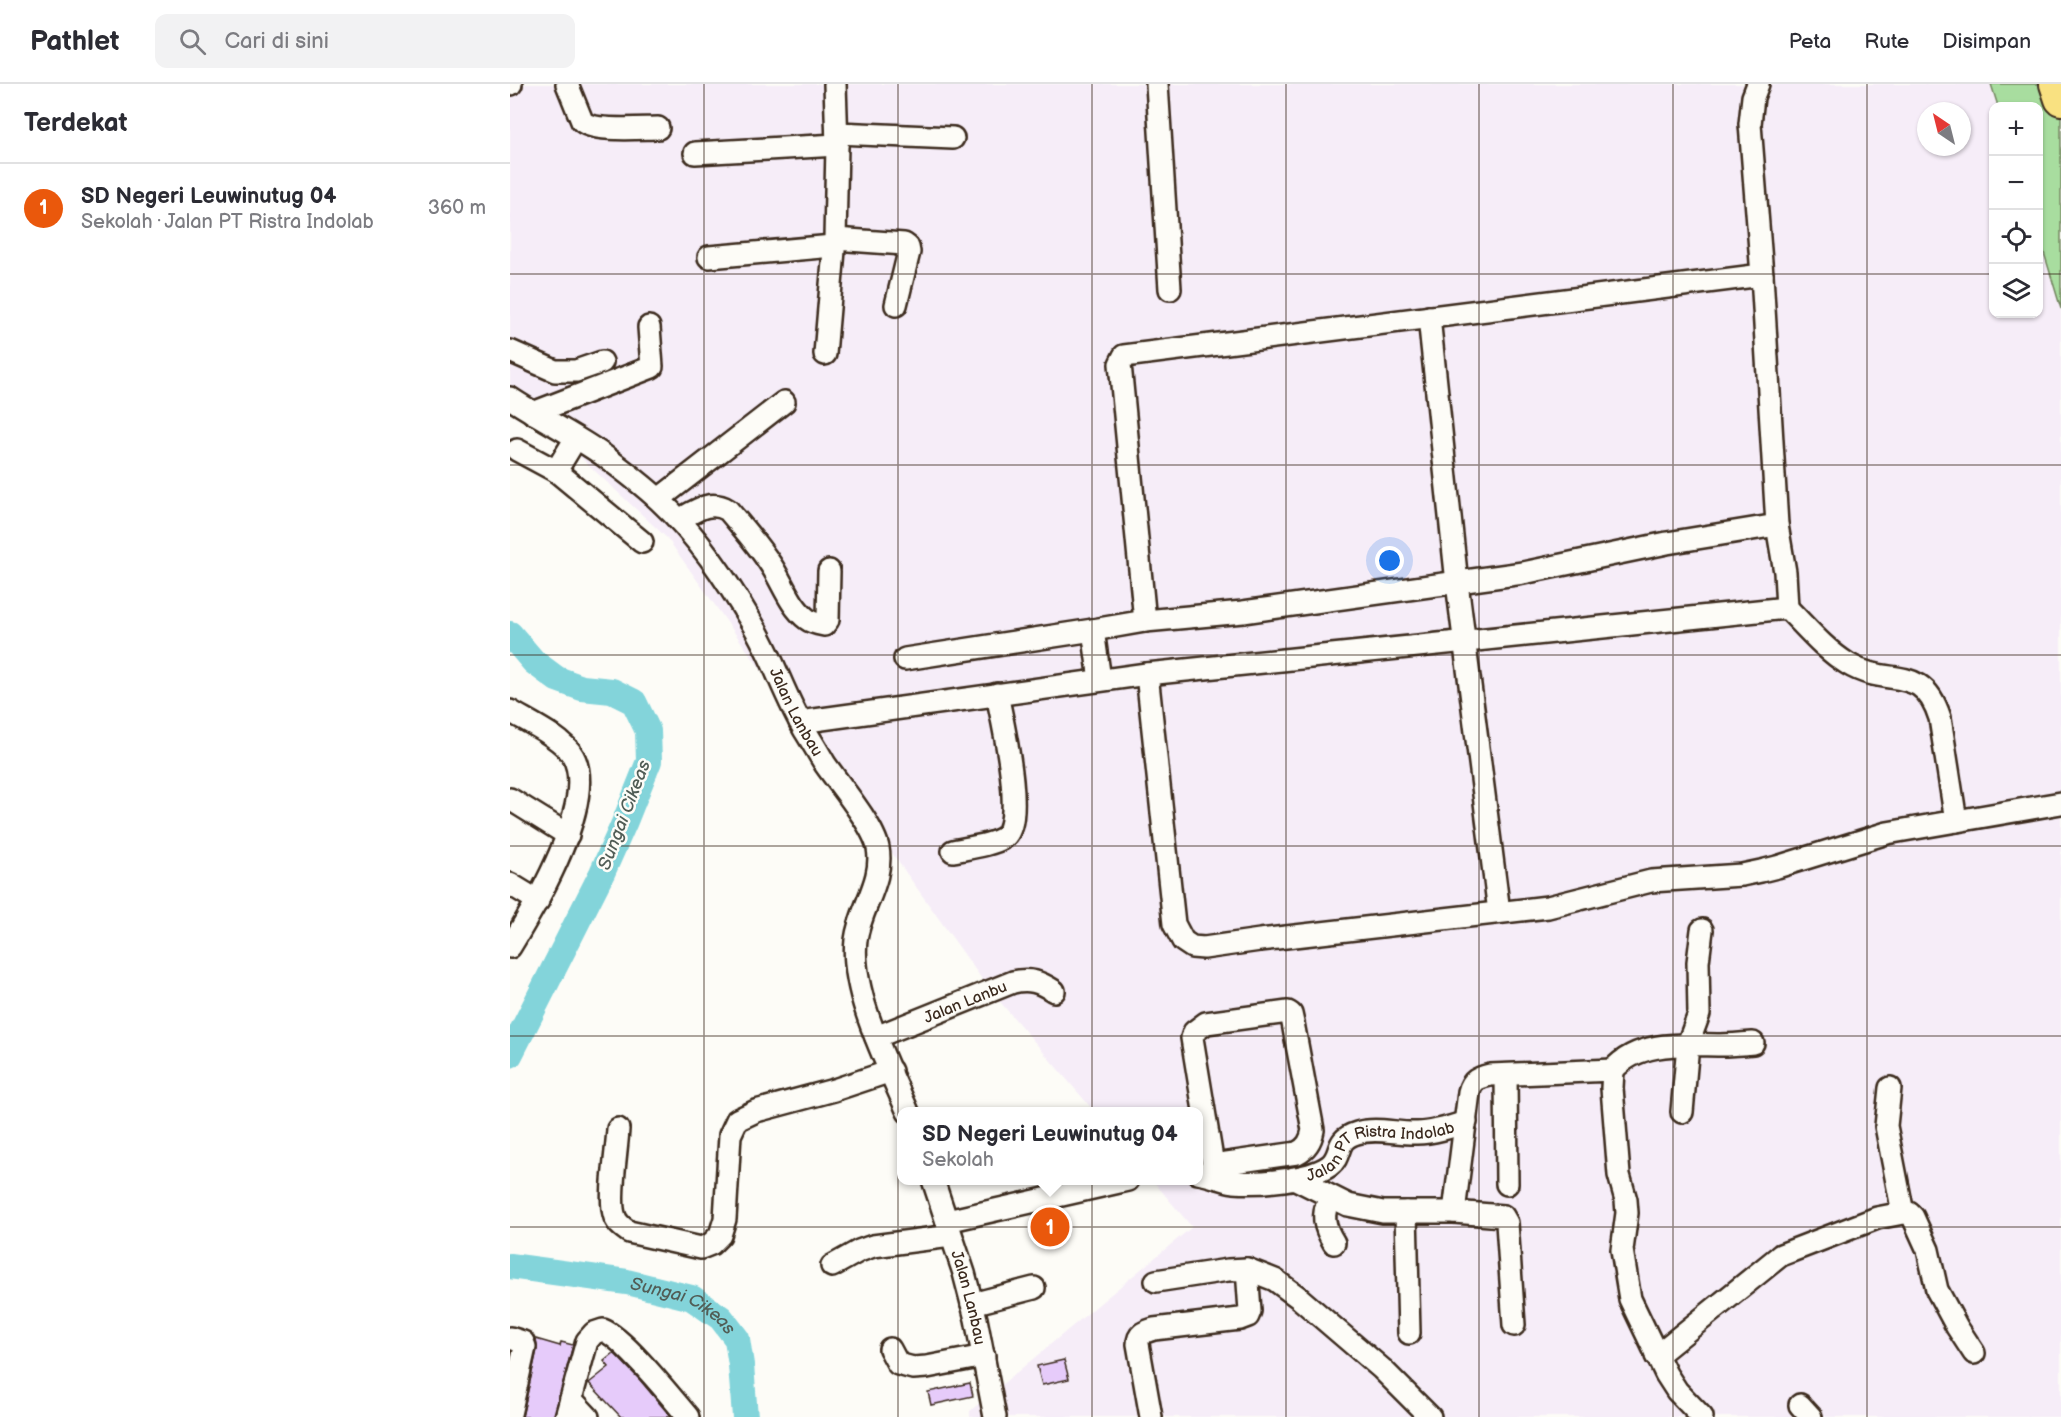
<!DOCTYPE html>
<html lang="id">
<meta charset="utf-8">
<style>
:root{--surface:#fff;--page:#f2f2f3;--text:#2b2b33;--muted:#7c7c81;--line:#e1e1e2;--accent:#ea580c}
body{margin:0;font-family:"Balsamiq Sans",sans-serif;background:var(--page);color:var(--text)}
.controls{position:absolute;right:18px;top:18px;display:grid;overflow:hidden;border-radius:12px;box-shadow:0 2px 4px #0004}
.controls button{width:54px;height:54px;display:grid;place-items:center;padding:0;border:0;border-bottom:2px solid var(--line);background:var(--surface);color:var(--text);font:30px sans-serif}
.compass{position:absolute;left:1407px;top:18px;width:54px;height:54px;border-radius:50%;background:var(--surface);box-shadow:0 2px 4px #0004;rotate:325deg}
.you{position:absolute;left:880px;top:477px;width:21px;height:21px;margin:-15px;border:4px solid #fff;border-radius:50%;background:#1a73e8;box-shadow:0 0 0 9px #1a73e833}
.badge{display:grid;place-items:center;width:39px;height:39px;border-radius:50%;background:var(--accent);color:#fff;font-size:20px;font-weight:700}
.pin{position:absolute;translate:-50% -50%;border:3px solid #fff;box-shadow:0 2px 6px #0006}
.popup{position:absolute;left:387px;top:1023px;width:306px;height:78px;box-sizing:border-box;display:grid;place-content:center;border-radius:12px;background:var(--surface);filter:drop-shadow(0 2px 4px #0005);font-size:20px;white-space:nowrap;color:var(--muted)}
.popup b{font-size:22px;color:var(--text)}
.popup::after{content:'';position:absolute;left:50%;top:100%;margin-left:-12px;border:12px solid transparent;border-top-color:var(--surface)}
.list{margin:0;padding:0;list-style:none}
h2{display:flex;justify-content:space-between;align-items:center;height:78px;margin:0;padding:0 24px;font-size:26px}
h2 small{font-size:20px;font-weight:400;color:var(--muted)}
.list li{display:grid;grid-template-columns:39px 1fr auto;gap:18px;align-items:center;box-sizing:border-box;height:90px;padding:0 24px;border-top:2px solid var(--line)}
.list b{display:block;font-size:22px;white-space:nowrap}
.list p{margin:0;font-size:20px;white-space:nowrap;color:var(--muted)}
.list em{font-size:20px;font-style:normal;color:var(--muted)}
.icon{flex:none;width:33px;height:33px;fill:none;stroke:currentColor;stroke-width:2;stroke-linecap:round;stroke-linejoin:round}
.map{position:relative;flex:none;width:1551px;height:1333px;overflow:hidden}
header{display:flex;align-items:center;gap:36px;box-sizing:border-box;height:84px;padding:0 30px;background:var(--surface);border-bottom:2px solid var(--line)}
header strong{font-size:28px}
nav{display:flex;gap:33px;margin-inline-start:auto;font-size:21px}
.search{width:420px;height:54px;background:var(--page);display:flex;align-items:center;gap:15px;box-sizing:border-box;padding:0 21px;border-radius:12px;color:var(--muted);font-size:22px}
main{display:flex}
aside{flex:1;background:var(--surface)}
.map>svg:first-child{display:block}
.built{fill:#f6edf8;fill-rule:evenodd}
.green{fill:#a8dd9f;stroke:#72845e;stroke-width:1.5}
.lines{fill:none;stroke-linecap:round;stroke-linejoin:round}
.river{stroke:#83d4da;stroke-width:26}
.building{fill:#e6cbfa;stroke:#3b2a1e;stroke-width:1.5}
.minor-casing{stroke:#3b2a1e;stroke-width:26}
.highway-casing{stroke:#3b2a1e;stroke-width:36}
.minor{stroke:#fdfcf7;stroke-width:21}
.highway{stroke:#f9e181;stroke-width:32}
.grid{fill:none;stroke:#3b2a1e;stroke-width:1.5;stroke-opacity:0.55}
.labels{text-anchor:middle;stroke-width:5;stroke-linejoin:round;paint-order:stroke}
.street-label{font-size:16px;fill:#3b2a1e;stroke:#fdfcf7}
.water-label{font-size:18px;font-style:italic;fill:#515d56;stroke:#fdfcf7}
</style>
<header>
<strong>Pathlet</strong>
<div class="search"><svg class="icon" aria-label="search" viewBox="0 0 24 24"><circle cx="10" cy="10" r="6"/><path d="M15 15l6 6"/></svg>Cari di sini</div>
<nav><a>Peta</a><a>Rute</a><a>Disimpan</a></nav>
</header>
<main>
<aside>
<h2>Terdekat<small></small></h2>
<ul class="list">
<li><span class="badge">1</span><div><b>SD Negeri Leuwinutug 04</b><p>Sekolah · Jalan PT Ristra Indolab</p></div><em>360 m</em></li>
</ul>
</aside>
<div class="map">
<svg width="1551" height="1333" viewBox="0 0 1551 1333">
<rect width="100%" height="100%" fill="#fdfcf7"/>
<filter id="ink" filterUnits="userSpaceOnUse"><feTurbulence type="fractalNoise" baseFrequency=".0167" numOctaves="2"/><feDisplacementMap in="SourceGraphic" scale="12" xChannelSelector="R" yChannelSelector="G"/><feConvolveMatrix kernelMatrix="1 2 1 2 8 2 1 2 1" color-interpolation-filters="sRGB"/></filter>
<g filter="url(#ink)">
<path class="built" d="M0 0H1481L1488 22H1484V230H1528L1529 152 1551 225V1333H460V1327L682 1143 643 1097 688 1096V1028L584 1027 479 905 157 454 0 308ZM1416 27H1452V63H1416Z"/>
<path class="green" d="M1481 0H1546L1551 16V225L1529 152 1528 22H1488Z"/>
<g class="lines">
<g class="river">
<path d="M0 550 24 578 47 595 72 604 102 607 124 618 138 647 139 677 115 737 92 789 0 971"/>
<path id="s1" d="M0 1182 117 1198 182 1214 211 1234 227 1255 231 1281 235 1333"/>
</g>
</g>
<path class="building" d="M26 1255 50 1262 51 1258 63 1261 44 1333H12L27 1266Z
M104 1269 130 1296 161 1333H111L79 1299 99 1283 94 1277Z
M554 1276 559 1295 532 1301 527 1282Z
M460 1299 463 1312 421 1321 418 1308Z"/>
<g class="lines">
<defs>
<g id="minor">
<path d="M0 0H1"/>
<path d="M57 0 72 37C82 48 131 44 148 44"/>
<path d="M647 0 660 205"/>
<path d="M1248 0 1243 13 1240 40 1252 191 1267 441 1275 488 1277 524"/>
<path d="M327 49 443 54"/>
<path d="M185 69 327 61"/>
<path d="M325 155 394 160 398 163 399 168 386 221"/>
<path d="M199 173 323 162"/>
<path d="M919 233 947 499 989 828"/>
<path d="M0 267 45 287H66L92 278"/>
<path d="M315 270 325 155 327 61 325 0"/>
<path id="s2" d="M0 314C30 334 63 350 93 371 112 385 132 400 149 416 187 451 216 495 242 539 263 573 274 611 294 645 301 656 308 668 315 680 329 700 364 742 368 764 374 797 350 824 346 856 340 908 377 979 398 1028"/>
<path d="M23 329 142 283 139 243"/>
<path d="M66 354 46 387 132 458"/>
<path d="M7 366 46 387"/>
<path d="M149 415 274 318"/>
<path d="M169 436C185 427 200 415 218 426 233 444 249 462 261 481 273 499 280 522 297 535 302 539 308 540 314 541L318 536 319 487"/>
<path d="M635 537 610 280 614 272 1252 191"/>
<path d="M583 546 590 596"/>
<path d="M395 575 583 546 635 537 733 528 1013 489 1157 459 1267 441"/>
<path d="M637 590 664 840 673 857 682 863 694 864 750 856 1038 823 1141 797 1232 791 1251 787 1267 783 1377 749 1551 719"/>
<path d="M0 627C18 638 53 654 63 672 88 717 24 824 0 863"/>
<path d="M290 638 637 590 1277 524C1296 543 1315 566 1338 580 1379 605 1412 577 1430 634L1446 737"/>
<path d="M0 715 58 751"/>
<path d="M443 767C457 764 482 761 493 754 517 740 492 636 487 610"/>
<path d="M0 800 28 817"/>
<path id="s3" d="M366 953 503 898C520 894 530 898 544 907"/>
<path d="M1103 986C1129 956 1175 961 1210 961 1221 961 1232 960 1243 959"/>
<path d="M996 991 997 1100"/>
<path d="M1380 1004 1376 1042 1393 1129"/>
<path d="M1172 1028 1178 960 1189 930 1188 878 1192 846"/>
<path d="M108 1045C107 1066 99 1112 104 1130 106 1139 112 1143 119 1148L191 1164 201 1160 210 1151 215 1135 220 1051 227 1036 246 1027 324 1006 381 987"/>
<path d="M703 1081 787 1069C797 1064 801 1057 803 1046L783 939 781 930 778 928 696 939 684 948 682 954 703 1081 705 1093"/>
<path id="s4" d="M688 1089C701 1091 712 1096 724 1098 749 1100 799 1096 819 1082 834 1071 823 1056 847 1049 866 1043 887 1050 907 1049 923 1049 941 1043 956 1038"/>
<path d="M784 1094 838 1121 873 1128H944L993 1132 997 1139 1004 1241"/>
<path id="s5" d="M423 1096 454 1189 466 1235 485 1333"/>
<path d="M820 1113C811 1131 814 1143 824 1159"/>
<path d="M896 1128 899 1249"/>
<path d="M944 1128 959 1008C962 996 968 994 980 991L1103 986 1102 1004 1109 1091 1116 1116 1117 1129 1112 1166 1120 1215 1156 1290 1167 1307 1192 1333"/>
<path d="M437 1137 618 1096"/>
<path d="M322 1182 349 1167 363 1162 441 1152"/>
<path d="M737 1185 765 1196 788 1213 872 1285 920 1333"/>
<path d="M462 1220 524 1204"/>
<path d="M0 1254 13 1258 15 1263 0 1330"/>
<path d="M380 1265 388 1280 403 1284 417 1283 474 1272"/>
<path d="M1146 1272 1271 1171 1367 1134 1393 1129H1399L1403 1133 1418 1166 1427 1206 1447 1243 1464 1269"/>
<path d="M61 1315 78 1333"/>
<path d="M1290 1321 1301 1333"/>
<path d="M56 1333 77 1257 84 1249 93 1246C114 1254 161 1313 178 1333"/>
<path d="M641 1333 628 1260C628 1249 635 1248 644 1245L730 1235 738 1232 740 1227 737 1185 718 1186 646 1197"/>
</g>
<path id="highway" d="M1546 0 1551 15"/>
</defs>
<use href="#minor" class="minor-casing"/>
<use href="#highway" class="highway-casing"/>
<use href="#minor" class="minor"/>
<use href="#highway" class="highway"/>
</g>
</g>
<path class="grid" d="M194 0V1333M388 0V1333M582 0V1333M776 0V1333M969 0V1333M1163 0V1333M1357 0V1333M0 190H1484M1528 190H1551M0 381H1551M0 571H1551M0 762H1551M0 952H1551M0 1143H1551"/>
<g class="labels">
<g class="street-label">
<text dy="6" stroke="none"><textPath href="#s2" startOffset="435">Jalan Lanbau</textPath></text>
<text dy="6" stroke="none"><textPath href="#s3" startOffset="96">Jalan Lanbu</textPath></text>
<text dy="6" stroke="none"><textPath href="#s4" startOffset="194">Jalan PT Ristra Indolab</textPath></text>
<text dy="6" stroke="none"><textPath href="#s5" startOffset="123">Jalan Lanbau</textPath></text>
</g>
<g class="water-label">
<text transform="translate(114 731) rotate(-69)" y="6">Sungai Cikeas</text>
<text dy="6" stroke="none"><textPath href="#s1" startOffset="180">Sungai Cikeas</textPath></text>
</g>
</g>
</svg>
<div class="controls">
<button>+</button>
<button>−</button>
<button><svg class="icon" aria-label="locate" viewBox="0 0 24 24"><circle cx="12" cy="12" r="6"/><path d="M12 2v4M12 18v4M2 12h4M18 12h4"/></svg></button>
<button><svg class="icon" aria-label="layers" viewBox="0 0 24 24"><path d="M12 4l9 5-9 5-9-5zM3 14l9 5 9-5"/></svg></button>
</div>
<svg class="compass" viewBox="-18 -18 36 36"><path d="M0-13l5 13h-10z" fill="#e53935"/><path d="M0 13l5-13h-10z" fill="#7c7c81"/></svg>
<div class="you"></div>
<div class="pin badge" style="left:540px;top:1143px">1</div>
<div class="popup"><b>SD Negeri Leuwinutug 04</b>Sekolah</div>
</div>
</main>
